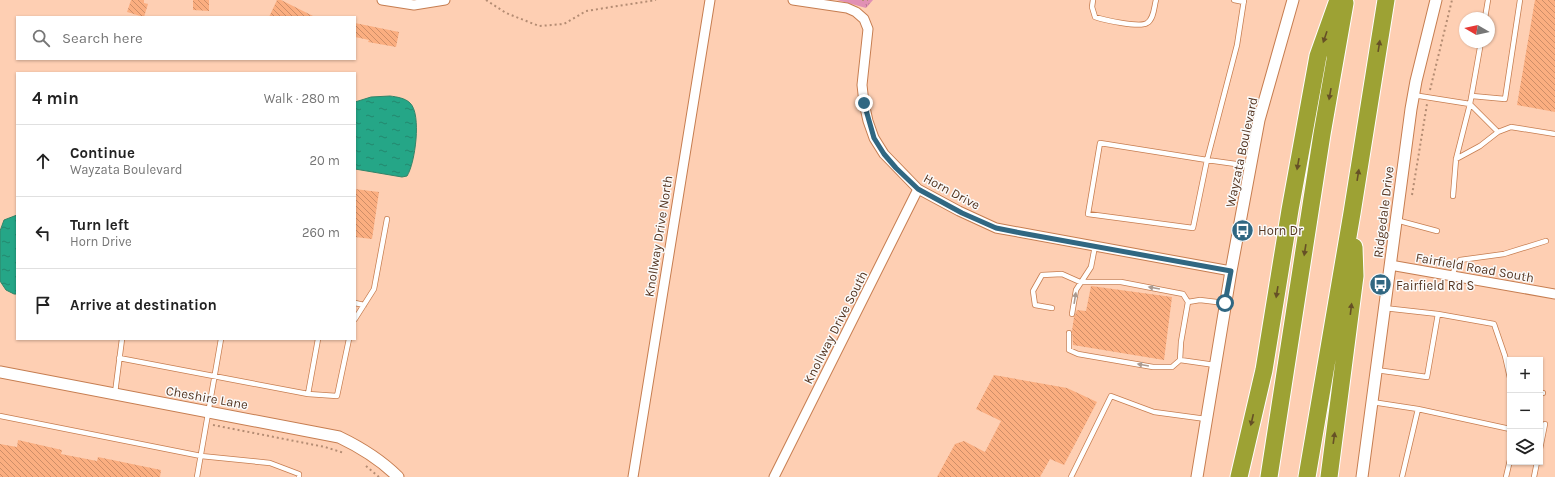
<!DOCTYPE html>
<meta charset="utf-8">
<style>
:root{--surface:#fff;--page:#f2f2f2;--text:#222;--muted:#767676;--line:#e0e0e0}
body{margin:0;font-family:Karla,sans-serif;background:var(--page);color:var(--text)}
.controls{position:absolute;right:12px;bottom:12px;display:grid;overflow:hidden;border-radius:0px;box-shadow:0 1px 3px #0004}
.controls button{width:36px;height:36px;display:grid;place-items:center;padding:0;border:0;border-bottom:1px solid var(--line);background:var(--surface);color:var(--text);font:20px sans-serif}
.compass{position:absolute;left:1459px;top:12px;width:36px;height:36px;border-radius:50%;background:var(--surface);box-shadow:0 1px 3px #0004;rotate:279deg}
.stop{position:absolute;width:12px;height:12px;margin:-9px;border:3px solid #306782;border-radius:50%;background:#fff}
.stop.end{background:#306782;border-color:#fff;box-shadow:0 1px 4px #0008}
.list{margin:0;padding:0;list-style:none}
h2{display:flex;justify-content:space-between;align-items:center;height:52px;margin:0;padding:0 16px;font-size:17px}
h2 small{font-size:13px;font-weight:400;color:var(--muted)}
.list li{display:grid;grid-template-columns:26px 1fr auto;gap:12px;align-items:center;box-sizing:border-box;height:72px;padding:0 16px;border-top:1px solid var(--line)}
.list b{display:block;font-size:15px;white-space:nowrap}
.list p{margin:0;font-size:13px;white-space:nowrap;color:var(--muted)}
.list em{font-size:13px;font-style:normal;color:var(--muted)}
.icon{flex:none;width:22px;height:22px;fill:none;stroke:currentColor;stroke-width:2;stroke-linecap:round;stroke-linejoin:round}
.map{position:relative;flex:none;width:1555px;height:477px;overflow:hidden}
.search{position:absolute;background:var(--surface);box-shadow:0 1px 3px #0004;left:16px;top:16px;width:340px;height:44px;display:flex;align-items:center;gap:10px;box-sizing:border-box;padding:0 14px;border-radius:0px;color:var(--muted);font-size:15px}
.panel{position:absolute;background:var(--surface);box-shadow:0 1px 3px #0004;left:16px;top:72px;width:340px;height:268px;border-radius:0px}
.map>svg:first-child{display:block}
.park{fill:url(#park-tufts)}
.water{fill:url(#water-ripples);stroke:#338468}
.building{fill:url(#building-back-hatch)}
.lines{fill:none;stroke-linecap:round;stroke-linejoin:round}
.service-casing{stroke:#c67d50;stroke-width:6}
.minor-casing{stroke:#c67d50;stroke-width:11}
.tertiary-casing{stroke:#c67d50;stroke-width:13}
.motorway-casing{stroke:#fff;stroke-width:19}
.path{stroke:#b48c73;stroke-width:2;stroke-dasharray:2 3;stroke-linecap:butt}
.service{stroke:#fff;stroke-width:4.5}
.minor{stroke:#fff;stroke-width:9}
.tertiary{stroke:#fff;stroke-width:11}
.motorway{stroke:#9da234;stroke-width:17}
.oneway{fill:#665026}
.oneway2{fill:#aa9a90}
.route{stroke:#306782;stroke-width:5}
.labels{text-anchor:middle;stroke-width:3;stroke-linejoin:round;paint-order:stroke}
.street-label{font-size:13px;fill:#543521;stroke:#fbfbfb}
.poi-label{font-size:13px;fill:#543521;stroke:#fbfbfb;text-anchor:start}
</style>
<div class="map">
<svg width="1555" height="477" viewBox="0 0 1555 477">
<defs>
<pattern id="park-tufts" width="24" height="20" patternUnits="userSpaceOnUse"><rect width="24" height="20" fill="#e190b4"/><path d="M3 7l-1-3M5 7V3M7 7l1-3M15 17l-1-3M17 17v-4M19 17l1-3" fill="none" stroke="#b97692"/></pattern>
<pattern id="water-ripples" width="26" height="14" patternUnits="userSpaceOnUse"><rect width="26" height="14" fill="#25a687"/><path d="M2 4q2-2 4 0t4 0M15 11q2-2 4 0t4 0" fill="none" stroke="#23886e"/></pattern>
<pattern id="building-back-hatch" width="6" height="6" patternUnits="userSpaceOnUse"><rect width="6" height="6" fill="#fbae80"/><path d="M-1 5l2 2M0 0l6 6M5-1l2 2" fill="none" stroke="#ce8e68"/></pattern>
</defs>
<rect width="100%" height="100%" fill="#fecfb3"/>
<path class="park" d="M837 0H873L866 8Z"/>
<path class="water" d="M390 96C397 97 405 98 410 103 422 114 415 164 407 176L402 177 355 169V102L371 97Z
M17 215V294H14L6 290 0 281V231L4 220Z"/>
<path class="building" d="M131 0H144V3L148 4 144 17 127 12Z
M193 0H209V11L193 10Z
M277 0H281L315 17H269Z
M1535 0H1555V112L1517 105Z
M355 23 399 32 396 47 368 42 369 40 355 37Z
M355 189 379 192 372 239 355 237Z
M1091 286 1172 297 1164 360 1073 345 1072 331 1074 317 1077 310 1086 311Z
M994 375 1067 388 1097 402 1064 465 1050 459 1040 477H937L955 444 964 441 985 452 1001 421 976 409Z
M18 440 62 450 61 454 97 461 98 457 161 470 160 477H0V444L17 447Z"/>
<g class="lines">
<defs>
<path id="service" d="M1093 0 1092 7 1095 17C1104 20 1140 28 1147 23 1154 19 1154 7 1156 0
M1234 0 1244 2
M1244 0 1237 45 1207 160 1250 166
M1485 18 1488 0
M1481 42 1470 104 1498 132
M1413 95 1470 104 1456 159 1453 196
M1472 96 1505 99 1520 0
M1100 143 1207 160 1193 228 1088 214Z
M1456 159 1480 146 1498 132 1511 127 1555 134
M1396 220 1437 231
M1451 276 1460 260 1504 254 1546 241
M355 303 364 305
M1052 308 1035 305 1033 291 1042 275 1062 274 1080 282H1121L1183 294 1188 302
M1072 314 1076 290 1091 267 1095 246
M1438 314 1494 324 1505 356 1510 378
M355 319 374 289 387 219
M1069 333V350L1078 354 1153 367H1172L1180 360
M119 358 308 394 318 339
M1215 365 1180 360 1181 342 1188 302 1200 300 1225 303
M1376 370 1427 377 1438 314 1384 308
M115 393 122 339
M1540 393H1543
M308 394 337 396 349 339
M1372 402 1418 409
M0 416 201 456 270 463 299 474V477
M1540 449 1545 424
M197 477 221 339
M1071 477 1111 396 1154 412 1206 419
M1402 477 1418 409 1510 429
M1506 477 1510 460
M1534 477 1537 462"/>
<path id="minor" d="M382 0 414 5 445 0
M793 0 847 8 856 12 864 19 868 29 862 85 864 103 868 121 874 138 884 154 918 189 959 211 996 228 1231 271
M1390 265 1555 294
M633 477 710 0
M774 477 918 189"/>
<path id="tertiary" d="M0 372 339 437C362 448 380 459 398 477
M1197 477 1231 271 1259 120 1293 0
M1362 477 1411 109 1416 81 1436 0"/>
<path id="motorway" d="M1239 477 1264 370 1290 210 1318 56 1338 0
M1269 477 1322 134 1345 3
M1307 477 1352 213 1386 0
M1329 477 1355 276 1354 247"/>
</defs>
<use href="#service" class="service-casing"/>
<use href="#minor" class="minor-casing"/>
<use href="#tertiary" class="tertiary-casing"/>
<use href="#motorway" class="motorway-casing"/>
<path class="path" d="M486 0 506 13 539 26 564 24 586 11 656 0
M862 0H868
M1430 90 1452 0
M1412 195 1427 104
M213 425 325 447 344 453
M366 466 379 477"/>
<use href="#service" class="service"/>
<use href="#minor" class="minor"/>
<use href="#tertiary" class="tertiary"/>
<use href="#motorway" class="motorway"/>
</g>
<defs><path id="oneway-solid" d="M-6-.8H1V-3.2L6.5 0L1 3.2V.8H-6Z"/></defs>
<g class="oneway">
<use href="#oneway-solid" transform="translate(1325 37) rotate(109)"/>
<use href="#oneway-solid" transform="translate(1379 46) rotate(-81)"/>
<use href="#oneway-solid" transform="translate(1330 94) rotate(100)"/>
<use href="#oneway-solid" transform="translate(1298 164) rotate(100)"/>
<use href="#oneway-solid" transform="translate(1358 175) rotate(-81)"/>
<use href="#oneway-solid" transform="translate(1305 250) rotate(99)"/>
<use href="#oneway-solid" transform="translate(1277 292) rotate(99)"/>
<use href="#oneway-solid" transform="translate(1351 309) rotate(-83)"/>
<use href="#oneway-solid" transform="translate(1252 420) rotate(103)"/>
<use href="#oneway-solid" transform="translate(1334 438) rotate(-82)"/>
</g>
<g class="oneway2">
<use href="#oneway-solid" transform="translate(1154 288) rotate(-170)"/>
<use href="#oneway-solid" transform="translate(1075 298) rotate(-81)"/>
<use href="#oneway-solid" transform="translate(1143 365) rotate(-170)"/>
</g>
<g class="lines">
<path class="route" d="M864 103 874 138 884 154 896 168 918 189 962 213 996 228 1021 233 1231 271 1225 303"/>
</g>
<defs>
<symbol id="bus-disc" viewBox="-11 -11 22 22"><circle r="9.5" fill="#306782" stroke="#fbfbfb"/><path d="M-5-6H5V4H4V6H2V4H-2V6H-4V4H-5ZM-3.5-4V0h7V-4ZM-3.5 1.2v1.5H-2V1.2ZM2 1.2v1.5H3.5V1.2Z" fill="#fff"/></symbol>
</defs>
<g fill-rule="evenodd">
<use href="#bus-disc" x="1230" y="218" width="25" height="25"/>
<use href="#bus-disc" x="1368" y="272" width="25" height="25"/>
</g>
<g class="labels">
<g class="street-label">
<text transform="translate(1241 152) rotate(-78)" y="5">Wayzata Boulevard</text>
<text transform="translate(952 191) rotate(28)" y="5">Horn Drive</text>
<text transform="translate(1383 212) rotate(-83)" y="5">Ridgedale Drive</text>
<text transform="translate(658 236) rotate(-81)" y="5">Knollway Drive North</text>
<text transform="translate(1475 267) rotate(10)" y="5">Fairfield Road South</text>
<text transform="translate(835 327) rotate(-63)" y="5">Knollway Drive South</text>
<text transform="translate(207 397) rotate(10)" y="5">Cheshire Lane</text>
</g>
<g class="poi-label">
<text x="1258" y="235">Horn Dr</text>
<text x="1396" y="290">Fairfield Rd S</text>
</g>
</g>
</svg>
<div class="controls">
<button>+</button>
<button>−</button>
<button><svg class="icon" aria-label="layers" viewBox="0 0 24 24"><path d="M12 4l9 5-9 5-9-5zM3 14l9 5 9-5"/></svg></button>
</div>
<svg class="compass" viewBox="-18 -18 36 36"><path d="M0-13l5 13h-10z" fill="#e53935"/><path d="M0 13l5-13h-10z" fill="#767676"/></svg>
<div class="stop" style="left:1225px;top:303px"></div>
<div class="stop end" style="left:864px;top:103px"></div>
<div class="search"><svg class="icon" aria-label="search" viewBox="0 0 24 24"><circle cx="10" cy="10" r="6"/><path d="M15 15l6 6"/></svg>Search here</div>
<section class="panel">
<h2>4 min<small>Walk · 280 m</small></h2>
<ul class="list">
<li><svg class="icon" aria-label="ahead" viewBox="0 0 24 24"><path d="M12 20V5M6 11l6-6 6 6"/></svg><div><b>Continue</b><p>Wayzata Boulevard</p></div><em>20 m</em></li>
<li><svg class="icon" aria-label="left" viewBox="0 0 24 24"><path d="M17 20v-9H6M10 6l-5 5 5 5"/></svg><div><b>Turn left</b><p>Horn Drive</p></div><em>260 m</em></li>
<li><svg class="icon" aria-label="arrive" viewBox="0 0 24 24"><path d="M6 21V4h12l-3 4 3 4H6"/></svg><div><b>Arrive at destination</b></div></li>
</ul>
</section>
</div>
